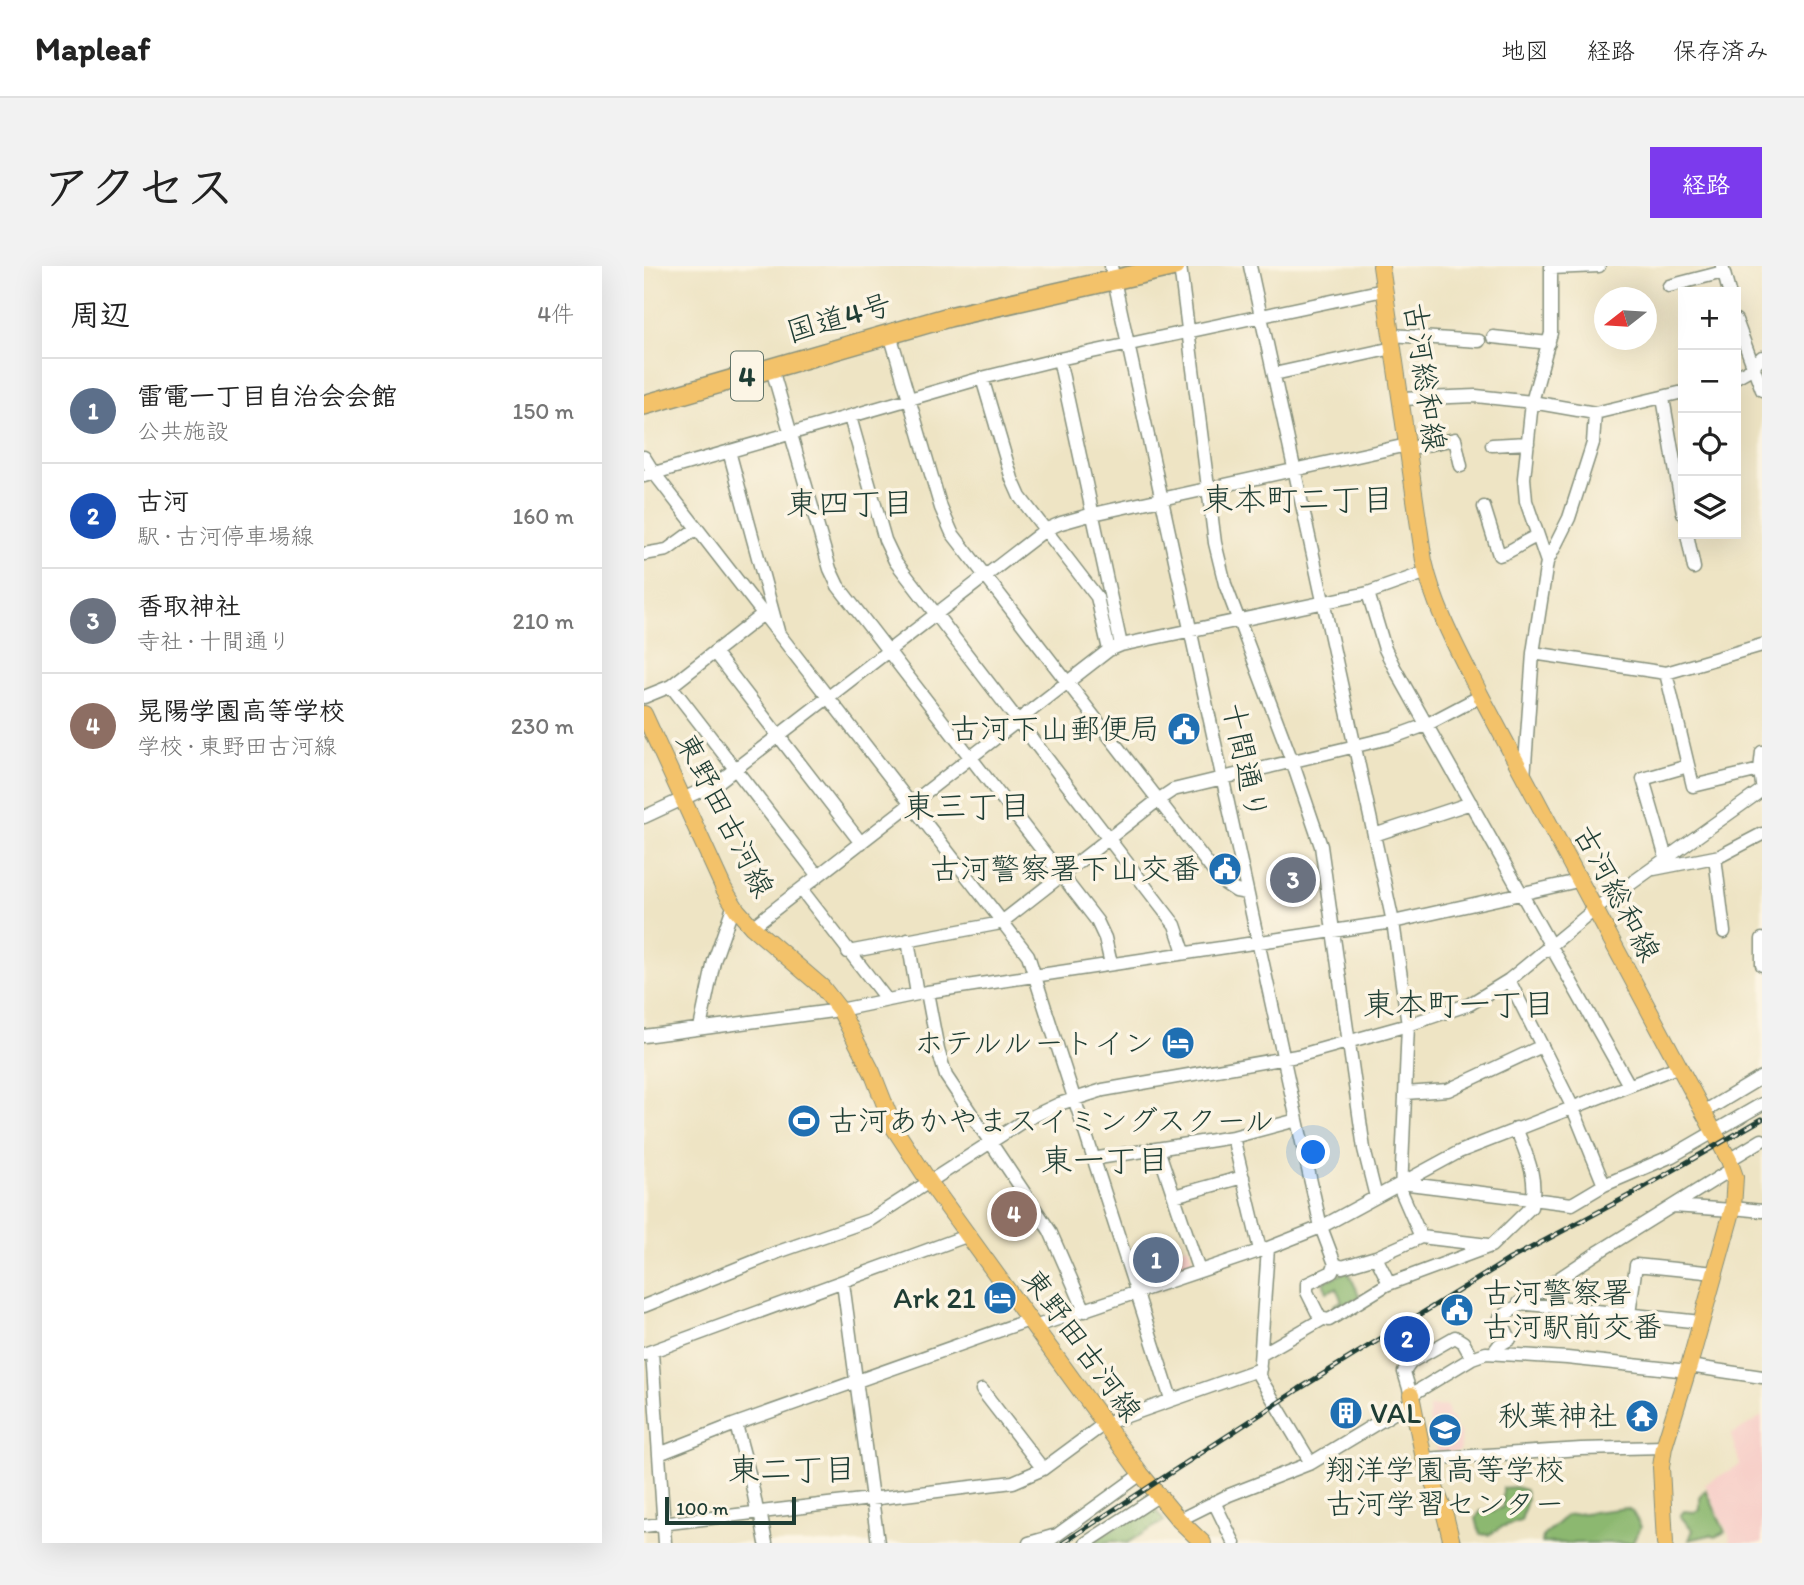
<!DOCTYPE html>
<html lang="ja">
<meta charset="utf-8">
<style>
:root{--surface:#fff;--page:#f2f2f2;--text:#222;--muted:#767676;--line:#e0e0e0;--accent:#7c3aed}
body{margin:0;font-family:Itim,"Klee One",sans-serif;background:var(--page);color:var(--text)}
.controls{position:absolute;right:21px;top:21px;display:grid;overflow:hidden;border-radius:0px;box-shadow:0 7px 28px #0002}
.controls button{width:63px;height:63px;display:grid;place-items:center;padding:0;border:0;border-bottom:2px solid var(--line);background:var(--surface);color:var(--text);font:35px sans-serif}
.compass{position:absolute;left:950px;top:21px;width:63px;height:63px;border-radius:50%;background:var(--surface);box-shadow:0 7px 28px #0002;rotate:253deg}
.scale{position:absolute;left:21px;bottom:18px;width:131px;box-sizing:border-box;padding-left:7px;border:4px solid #1f3d34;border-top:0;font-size:19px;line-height:24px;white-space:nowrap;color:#1f3d34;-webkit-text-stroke:5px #fcf5e5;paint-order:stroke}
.you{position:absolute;left:670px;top:887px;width:24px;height:24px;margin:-18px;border:5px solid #fff;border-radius:50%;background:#1a73e8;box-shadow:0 0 0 10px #1a73e833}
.badge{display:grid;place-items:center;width:46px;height:46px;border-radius:50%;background:var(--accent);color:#fff;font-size:23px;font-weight:700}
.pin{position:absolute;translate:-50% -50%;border:4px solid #fff;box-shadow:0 2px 7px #0006}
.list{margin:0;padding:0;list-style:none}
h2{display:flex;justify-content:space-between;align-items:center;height:91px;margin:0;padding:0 28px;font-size:30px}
h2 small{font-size:23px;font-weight:400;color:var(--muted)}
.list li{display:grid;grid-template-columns:46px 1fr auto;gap:21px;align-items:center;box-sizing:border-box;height:105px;padding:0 28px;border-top:2px solid var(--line)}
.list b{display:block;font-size:26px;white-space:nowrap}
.list p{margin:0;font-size:23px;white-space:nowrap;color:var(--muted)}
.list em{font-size:23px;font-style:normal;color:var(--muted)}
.icon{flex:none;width:38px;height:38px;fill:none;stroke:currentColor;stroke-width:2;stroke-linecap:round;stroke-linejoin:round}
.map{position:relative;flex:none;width:1118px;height:1277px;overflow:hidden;border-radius:0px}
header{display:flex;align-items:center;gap:42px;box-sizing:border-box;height:98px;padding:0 35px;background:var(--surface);border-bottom:2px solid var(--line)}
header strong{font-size:33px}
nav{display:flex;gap:38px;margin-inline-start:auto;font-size:24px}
.intro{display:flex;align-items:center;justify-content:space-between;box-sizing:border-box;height:168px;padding:0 42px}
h1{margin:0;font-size:49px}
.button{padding:18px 32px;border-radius:0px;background:var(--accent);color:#fff;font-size:24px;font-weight:700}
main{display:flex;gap:42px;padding:0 42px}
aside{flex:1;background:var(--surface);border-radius:0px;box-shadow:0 7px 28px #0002}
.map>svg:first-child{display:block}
.built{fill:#f7d0c9}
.forest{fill:#8cb870;stroke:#567a52;stroke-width:2}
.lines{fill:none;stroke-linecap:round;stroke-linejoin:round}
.minor-casing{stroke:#86907c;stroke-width:15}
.major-casing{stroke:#86907c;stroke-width:18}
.highway-casing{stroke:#86907c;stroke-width:22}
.minor{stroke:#fff;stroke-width:12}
.major{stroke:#f3c26a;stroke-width:16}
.highway{stroke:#f3c26a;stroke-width:19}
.rail-casing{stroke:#1f3d34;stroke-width:5}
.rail{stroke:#fcf5e5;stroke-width:2.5;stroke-dasharray:8;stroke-linecap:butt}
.labels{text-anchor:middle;stroke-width:7;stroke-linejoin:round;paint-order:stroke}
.shield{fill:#fcf5e5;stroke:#617469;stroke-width:2}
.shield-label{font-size:28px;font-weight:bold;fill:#1f3d34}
.street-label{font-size:30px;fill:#1f3d34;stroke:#fcf5e5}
.poi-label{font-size:30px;fill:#1f3d34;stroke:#fcf5e5;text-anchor:end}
.neighbourhood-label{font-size:32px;fill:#1f3d34;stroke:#fcf5e5}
</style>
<header>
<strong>Mapleaf</strong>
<nav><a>地図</a><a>経路</a><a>保存済み</a></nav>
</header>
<div class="intro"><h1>アクセス</h1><a class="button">経路</a></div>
<main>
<aside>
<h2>周辺<small>4件</small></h2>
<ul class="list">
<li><span class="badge" style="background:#5c6f8a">1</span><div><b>雷電一丁目自治会会館</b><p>公共施設</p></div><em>150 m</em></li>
<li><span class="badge" style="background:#1a4fb4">2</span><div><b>古河</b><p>駅 · 古河停車場線</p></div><em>160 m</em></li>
<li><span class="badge" style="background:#6b7280">3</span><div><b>香取神社</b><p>寺社 · 十間通り</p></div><em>210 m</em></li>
<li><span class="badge" style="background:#8d6e63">4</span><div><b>晃陽学園高等学校</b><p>学校 · 東野田古河線</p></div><em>230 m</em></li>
</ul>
</aside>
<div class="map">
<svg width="1118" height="1277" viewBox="0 0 1118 1277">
<rect width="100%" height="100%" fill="#fcf5e5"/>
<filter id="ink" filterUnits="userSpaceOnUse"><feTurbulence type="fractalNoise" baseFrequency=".0143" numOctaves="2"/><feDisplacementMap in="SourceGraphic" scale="14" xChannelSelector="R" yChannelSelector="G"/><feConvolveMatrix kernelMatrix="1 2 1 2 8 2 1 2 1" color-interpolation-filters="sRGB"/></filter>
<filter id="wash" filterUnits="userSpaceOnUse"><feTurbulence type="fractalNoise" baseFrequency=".00686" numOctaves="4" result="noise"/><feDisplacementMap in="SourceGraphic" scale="28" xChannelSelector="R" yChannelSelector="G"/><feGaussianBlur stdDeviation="1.57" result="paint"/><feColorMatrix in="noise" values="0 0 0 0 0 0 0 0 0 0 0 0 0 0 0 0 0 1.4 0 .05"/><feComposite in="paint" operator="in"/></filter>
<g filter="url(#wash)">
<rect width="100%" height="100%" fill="#eee4c4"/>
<path class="built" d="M544 980 552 1004 524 1013 516 989Z
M803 1140 804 1150 808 1152 811 1162 816 1166 817 1183 814 1186 795 1189 785 1154V1141Z
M1118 1150V1277H1086L1085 1269 1061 1218 1096 1199 1087 1169Z"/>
<path class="forest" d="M704 1005 716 1031 691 1042 690 1039 698 1035 692 1022 683 1026 679 1016Z
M871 1221 881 1224 883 1234 877 1255 857 1261 845 1269 836 1268 832 1252 837 1245H849L859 1241V1222Z
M1062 1224 1081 1266 1071 1271 1066 1269 1045 1274 1049 1264 1036 1250 1040 1245 1050 1246 1056 1244V1232Z
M508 1238 520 1255 483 1277 471 1275 447 1277Z
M983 1242 988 1245 997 1261 988 1277H898L899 1270 923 1249Z"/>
</g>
<g filter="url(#ink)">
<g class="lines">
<defs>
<path id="minor" d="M467 0 653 854 677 961 691 998
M536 0 571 277 581 318 648 495 677 580 720 883 732 931
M606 0 749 656 764 759 757 925 777 971
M1078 0 1085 26
M907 2 955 0
M1025 20 1079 6
M1092 54 1118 124
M246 68 297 242 308 267 577 615 592 625 603 627
M747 69 835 75
M849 71 905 77
M415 93 477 379
M128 103 186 303 194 320 453 655 461 672 467 698
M630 108 749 82
M1092 111 1108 102 1118 91
M338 112 368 213 376 231 453 331 465 384
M1019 132 1039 247
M756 133 832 130 888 136 951 147 1039 126
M206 151 241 274 251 295 531 659 540 686
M848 179 884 177
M763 183 811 173 817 200
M85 185 134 365
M0 191 10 207 384 689 527 1133
M0 210 338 112 415 93 740 24
M840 241 855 289C871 285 878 275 894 270
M1043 268 1050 302
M0 288 23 284 53 262
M903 296 882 235 880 212 888 136 907 67V0
M724 327 741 383 750 401 985 819
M70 386 217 577
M889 387 1022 407 1118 379
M1022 407 1049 520 1116 504
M27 420 174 610
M0 431 27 420 119 348
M1118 486 1116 504 1118 519
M880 512 889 387 903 296 925 252 949 177 951 147
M0 551 73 517 401 264 417 257 449 248 763 179
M730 569 827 537
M1071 591 1080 666
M1022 592 999 513 1044 500
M1010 603 1076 590 1118 568
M157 623 243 734
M108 661 465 384 477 379 724 327 783 306
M1118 673V699
M264 674 273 728
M204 686 352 658 359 655 514 534 529 524 749 471 782 459 837 430
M865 714 928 840 960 919
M283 726 294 784 302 810 406 965 441 1045
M56 762 70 695 90 638
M0 770 196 744 283 726 749 656 934 615
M761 827 804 824 898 780
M1058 847 1118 811
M589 871 616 984
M514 883 555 1005
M448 893 589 871 653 854
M1085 894 1118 874
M757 917 928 938 960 919 1028 890 1118 838
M530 930 599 911
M1029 940 1088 944
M1089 942 1118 945
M624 982 615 1110 667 1197
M732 991 744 1015 742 1019 685 1054 676 1052 663 1026V1018L688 1006 691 998 698 1001Z
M732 991 777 971 844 979
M199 1017 234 1277
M742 1019 847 980 887 941C895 913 882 888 872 862
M875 1037 1057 1056
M0 1040 134 986 226 954 381 854 415 838 459 824 653 790 764 759 826 738 865 714 950 644 1118 524
M985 1048 992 999 1071 1007
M390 1061 624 982 677 961 815 886 1033 801
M8 1086 21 1277
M849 1087 855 1079 866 1073 856 1052 956 985 1088 903
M0 1088 325 969
M618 1088 677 1054
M828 1092 819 1076 811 1071 767 1096 760 1106 767 1129 828 1092 842 1087 923 1092 1044 1105
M1045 1100 1118 1111
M338 1124 399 1203
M92 1158C99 1188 109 1216 113 1246
M15 1188 89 1159 385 1054
M780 1193 937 1183 1020 1181
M570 1236 590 1277
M116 1245 122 1277
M535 1254 585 1229 667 1197 768 1136
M0 1260 369 1216 399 1203 460 1158 616 1103
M385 1277 409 1270
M402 1277 497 1208
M442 1277 514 1230"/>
<path id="major" d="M737 0 780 295C791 344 815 386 837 430L1085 894 1091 911 1089 942 1045 1100 1020 1181 1017 1201 1021 1277
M0 448 80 623 93 644 108 661 178 721 196 744 228 806 250 862 286 917 497 1208 535 1254 559 1277
M767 1129 780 1193 800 1245 808 1277"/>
<path id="highway" d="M0 139 305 51 531 0"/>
</defs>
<use href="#minor" class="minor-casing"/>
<use href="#major" class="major-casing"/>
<use href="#highway" class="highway-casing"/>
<use href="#minor" class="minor"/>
<use href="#major" class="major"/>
<use href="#highway" class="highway"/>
<defs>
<path id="rail" d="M419 1277 655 1123 866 993 988 928 1118 853"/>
</defs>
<use href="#rail" class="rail-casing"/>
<use href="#rail" class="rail"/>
</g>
</g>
<defs>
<symbol id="civic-disc" viewBox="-11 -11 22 22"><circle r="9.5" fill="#1f6fb2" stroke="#fcf5e5"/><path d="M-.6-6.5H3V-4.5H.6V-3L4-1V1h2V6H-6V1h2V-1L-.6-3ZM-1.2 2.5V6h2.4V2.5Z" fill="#fff"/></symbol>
<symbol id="hotel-disc" viewBox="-11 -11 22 22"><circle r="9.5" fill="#1f6fb2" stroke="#fcf5e5"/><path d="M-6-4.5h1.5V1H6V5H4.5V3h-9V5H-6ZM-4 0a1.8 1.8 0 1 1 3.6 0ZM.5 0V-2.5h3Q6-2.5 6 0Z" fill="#fff"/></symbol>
<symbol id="stadium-disc" viewBox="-11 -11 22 22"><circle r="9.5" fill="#1f6fb2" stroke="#fcf5e5"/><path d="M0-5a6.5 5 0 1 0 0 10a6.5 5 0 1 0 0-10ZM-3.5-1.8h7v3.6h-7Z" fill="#fff"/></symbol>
<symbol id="building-disc" viewBox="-11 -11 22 22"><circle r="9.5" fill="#1f6fb2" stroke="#fcf5e5"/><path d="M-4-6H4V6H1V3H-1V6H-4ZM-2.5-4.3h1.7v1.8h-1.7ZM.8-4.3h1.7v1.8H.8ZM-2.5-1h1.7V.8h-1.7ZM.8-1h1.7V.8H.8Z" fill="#fff"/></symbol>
<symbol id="temple-disc" viewBox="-11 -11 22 22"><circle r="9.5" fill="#1f6fb2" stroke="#fcf5e5"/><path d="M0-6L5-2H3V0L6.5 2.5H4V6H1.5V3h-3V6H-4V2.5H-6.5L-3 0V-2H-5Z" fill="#fff"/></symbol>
<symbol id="school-disc" viewBox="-11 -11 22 22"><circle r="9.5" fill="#1f6fb2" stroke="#fcf5e5"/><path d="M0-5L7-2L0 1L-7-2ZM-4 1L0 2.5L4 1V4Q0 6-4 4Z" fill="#fff"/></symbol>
</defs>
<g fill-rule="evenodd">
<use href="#civic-disc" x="521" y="444" width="38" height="38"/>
<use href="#civic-disc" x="562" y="584" width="38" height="38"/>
<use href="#hotel-disc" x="515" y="758" width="38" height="38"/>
<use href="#stadium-disc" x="141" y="836" width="38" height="38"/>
<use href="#hotel-disc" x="337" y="1013" width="38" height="38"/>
<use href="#civic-disc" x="794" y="1025" width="38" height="38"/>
<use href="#building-disc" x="683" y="1128" width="38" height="38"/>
<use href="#temple-disc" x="979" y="1131" width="38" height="38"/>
<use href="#school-disc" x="782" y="1145" width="38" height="38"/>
</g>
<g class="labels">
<rect class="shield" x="87" y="85.5" width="32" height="49" rx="5"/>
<g class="shield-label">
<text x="103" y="120">4</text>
</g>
<g class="street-label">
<text transform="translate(195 52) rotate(-16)" y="10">国道4号</text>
<text transform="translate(781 111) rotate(82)" y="10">古河総和線</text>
<text transform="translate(601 495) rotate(78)" y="10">十間通り</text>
<text transform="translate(81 549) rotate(63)" y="10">東野田古河線</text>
<text transform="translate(973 627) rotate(62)" y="10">古河総和線</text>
<text transform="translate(438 1079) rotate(54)" y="10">東野田古河線</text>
</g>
<g class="poi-label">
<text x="516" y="473">古河下山郵便局</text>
<text x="556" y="613">古河警察署下山交番</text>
<text x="510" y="787">ホテルルートイン</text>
<text x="184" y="865" text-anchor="start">古河あかやまスイミングスクール</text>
<text x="838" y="1037" text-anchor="start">古河警察署<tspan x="838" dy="34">古河駅前交番</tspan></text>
<text x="332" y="1042">Ark 21</text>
<text x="726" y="1157" text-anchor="start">VAL</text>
<text x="974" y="1160">秋葉神社</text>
<text x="801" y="1214" text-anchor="middle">翔洋学園高等学校<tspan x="801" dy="34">古河学習センター</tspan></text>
</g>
<g class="neighbourhood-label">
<text x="654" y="244">東本町二丁目</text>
<text x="206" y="248">東四丁目</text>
<text x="323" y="551">東三丁目</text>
<text x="815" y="749">東本町一丁目</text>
<text x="461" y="905">東一丁目</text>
<text x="148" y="1214">東二丁目</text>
</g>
</g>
</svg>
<div class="controls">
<button>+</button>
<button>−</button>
<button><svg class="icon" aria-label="locate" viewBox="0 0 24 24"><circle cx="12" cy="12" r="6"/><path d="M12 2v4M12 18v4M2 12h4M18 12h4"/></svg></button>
<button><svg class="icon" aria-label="layers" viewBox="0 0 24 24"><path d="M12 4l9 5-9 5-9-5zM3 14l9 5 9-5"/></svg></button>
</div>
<svg class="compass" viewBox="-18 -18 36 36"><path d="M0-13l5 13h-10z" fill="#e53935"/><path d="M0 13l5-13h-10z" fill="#767676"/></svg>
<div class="scale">100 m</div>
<div class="you"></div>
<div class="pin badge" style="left:512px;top:994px;background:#5c6f8a">1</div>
<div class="pin badge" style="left:763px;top:1073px;background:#1a4fb4">2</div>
<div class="pin badge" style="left:649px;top:614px;background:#6b7280">3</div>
<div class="pin badge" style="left:370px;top:948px;background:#8d6e63">4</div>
</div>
</main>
